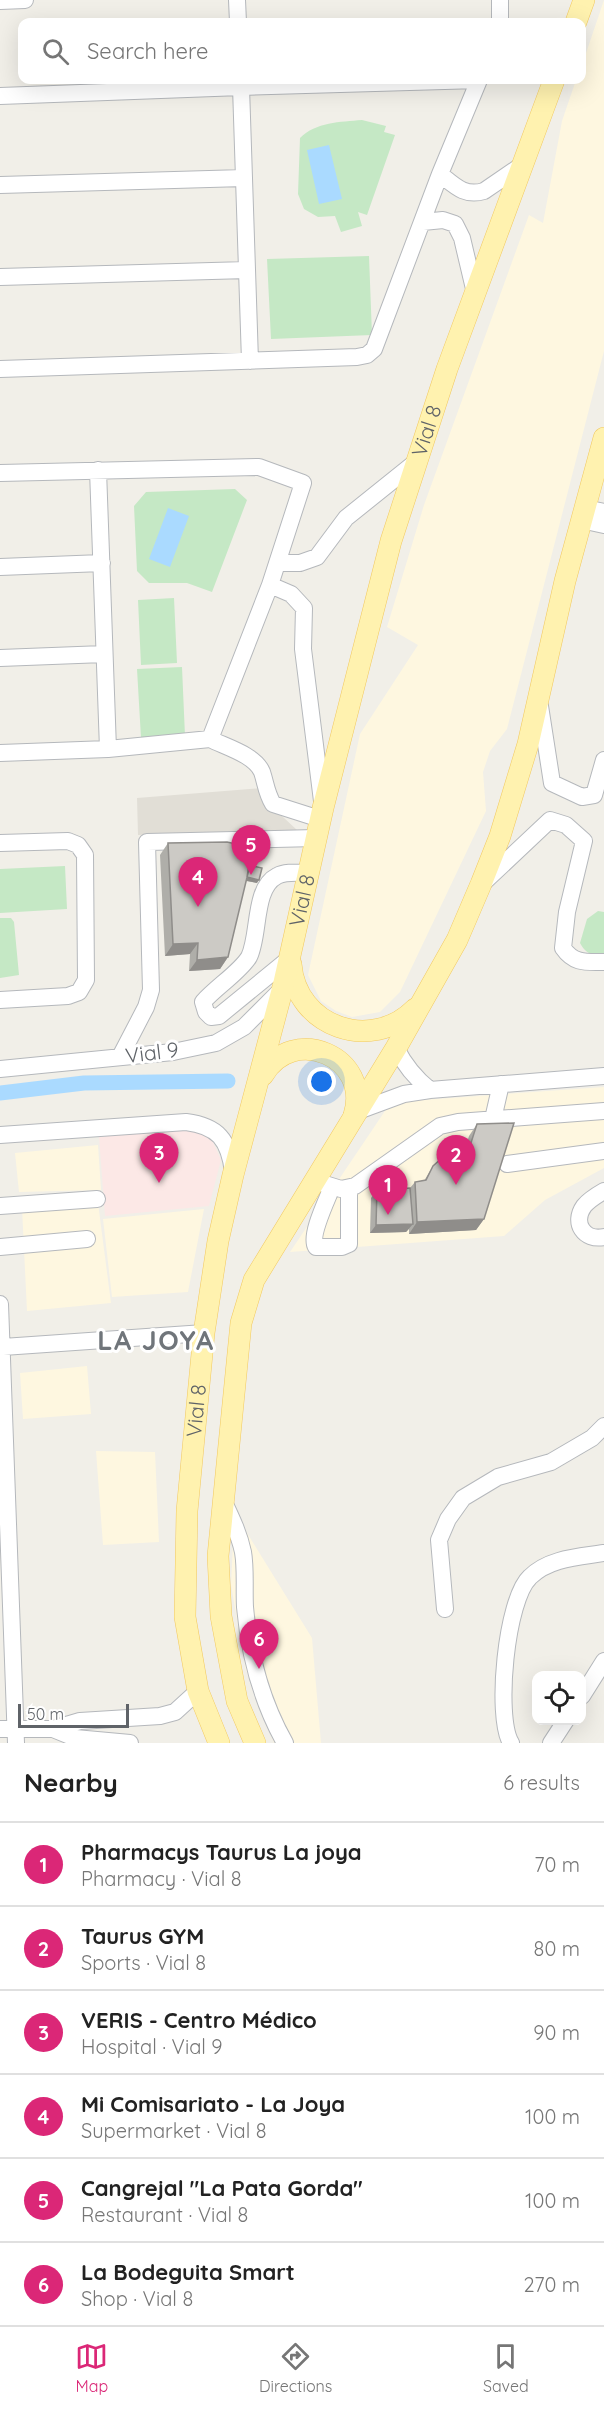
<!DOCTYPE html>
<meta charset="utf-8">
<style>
:root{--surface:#fff;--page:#f6f6f6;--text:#222;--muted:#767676;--line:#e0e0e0;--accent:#db2777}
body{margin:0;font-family:Quicksand,sans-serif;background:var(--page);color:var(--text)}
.controls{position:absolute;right:18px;bottom:18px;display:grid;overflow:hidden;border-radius:12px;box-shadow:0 6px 24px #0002}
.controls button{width:54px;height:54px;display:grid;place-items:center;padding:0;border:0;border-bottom:2px solid var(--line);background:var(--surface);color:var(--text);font:30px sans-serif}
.scale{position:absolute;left:18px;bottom:15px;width:111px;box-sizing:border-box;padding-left:6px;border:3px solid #5f6368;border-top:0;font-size:16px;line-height:21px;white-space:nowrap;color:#5f6368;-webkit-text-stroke:4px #fff;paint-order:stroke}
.you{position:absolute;left:322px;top:1082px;width:21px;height:21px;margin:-15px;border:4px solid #fff;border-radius:50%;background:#1a73e8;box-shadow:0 0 0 9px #1a73e833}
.badge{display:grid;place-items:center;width:39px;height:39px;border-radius:50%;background:var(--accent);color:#fff;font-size:20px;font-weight:700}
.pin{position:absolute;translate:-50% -50px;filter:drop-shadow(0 2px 3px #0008)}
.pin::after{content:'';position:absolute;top:32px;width:21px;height:18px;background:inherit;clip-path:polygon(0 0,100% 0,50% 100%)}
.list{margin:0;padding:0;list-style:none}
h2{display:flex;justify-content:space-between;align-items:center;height:78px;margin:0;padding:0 24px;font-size:26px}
h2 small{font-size:20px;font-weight:400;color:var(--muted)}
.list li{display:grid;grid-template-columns:39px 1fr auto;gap:18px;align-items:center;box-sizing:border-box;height:84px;padding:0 24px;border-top:2px solid var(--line)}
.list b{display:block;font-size:22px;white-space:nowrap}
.list p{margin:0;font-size:20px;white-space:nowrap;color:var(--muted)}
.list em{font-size:20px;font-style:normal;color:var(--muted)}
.icon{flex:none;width:33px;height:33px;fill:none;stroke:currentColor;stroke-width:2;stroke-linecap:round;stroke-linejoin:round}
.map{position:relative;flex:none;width:604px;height:1743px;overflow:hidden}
.search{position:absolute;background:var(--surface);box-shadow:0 6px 24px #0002;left:18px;right:18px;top:18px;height:66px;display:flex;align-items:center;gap:15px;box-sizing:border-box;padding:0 21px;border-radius:12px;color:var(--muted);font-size:22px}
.sheet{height:582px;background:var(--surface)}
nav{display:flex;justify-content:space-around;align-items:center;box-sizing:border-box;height:84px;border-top:2px solid var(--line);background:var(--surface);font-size:16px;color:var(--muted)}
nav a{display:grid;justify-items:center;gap:3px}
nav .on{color:var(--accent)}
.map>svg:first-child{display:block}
.commercial{fill:#fef7e0}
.education{fill:#e1ded6}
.medical{fill:#fce8e6}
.green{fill:#c5e8c5}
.water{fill:#aadaff}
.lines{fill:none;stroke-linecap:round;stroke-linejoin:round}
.canal{stroke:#aadaff;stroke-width:15}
.minor-casing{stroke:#b5b8bc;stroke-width:18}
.major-casing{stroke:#f2c960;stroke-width:22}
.minor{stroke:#fff;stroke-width:16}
.major{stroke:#fff2af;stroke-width:21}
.wall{fill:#afaea9}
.shaded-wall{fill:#8f8d8a}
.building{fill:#cccac5;stroke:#8f8d8a;stroke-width:1.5}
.labels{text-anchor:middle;stroke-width:6;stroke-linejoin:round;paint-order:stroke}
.street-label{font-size:21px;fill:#5f6368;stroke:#fff}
.district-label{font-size:27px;font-weight:bold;letter-spacing:1.5px;fill:#70757a;stroke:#fff}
</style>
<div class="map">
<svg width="604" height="1743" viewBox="0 0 604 1743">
<rect width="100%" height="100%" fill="#f1efe8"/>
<path class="commercial" d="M604 0V351L507 729 490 751 483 772 486 811 400 992 380 1012 352 1017 336 1011 321 1001 308 975 360 734 418 645 387 627 424 505 529 215 543 223 562 121 576 80H582V65Z
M604 1087V1168L545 1200 504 1236 290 1252 387 1108 408 1101Z
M98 1145 101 1190 19 1192 15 1153Z
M98 1203 111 1303 27 1311 22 1208Z
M204 1209 188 1292 112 1297 103 1219Z
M87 1366 91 1414 23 1419 20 1373Z
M96 1451 155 1452 159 1542 103 1545Z
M239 1520 312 1638 321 1743H274L246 1670 231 1585 233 1543Z"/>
<path class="education" d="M262 788 269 804 297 830 138 835 137 798Z"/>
<path class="medical" d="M189 1126 198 1129 213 1142 221 1160 209 1206 105 1216 99 1137Z"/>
<path class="green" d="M362 120 386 126 384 132 395 135 367 215 358 212 362 226 341 232 335 216 318 217 304 209 298 194 300 138C316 122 340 122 362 120Z
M369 256 372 335 271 339 267 259Z
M235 489 247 500 212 592 187 583H149L137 571 134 506 146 492Z
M174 598 177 663 141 665 138 600Z
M182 667 185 736 141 738 137 669Z
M65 866 67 909 0 913V869Z
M598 911 604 912V953C594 958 585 953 580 943L587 919Z
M0 918H11L14 922 19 975 0 978Z"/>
<path class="water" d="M329 145 342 199 319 204 307 150Z
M168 508 189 516 170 567 149 559Z"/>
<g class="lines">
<path class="canal" d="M0 1093 84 1083 228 1081"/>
<defs>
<path id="minor" d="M237 0 238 22
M500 0V22
M0 1 25 0
M0 96 241 87 240 80
M440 174C454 185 464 197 484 191L522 165
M0 185 244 178
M423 222 443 220 455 224 462 238 475 293
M0 277 247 270
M250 361 241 87 479 80
M0 369 357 357 367 355 374 349 440 174 479 80
M98 470 108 749
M0 473 259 467 303 483 270 585 210 739 108 749 0 753
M585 508 604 512
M581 520 604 525
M278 563H300L317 557 346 518 417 461
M0 567 102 563
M270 585 291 594 304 608 303 649 322 801
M0 658 104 654
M540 706 552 783 582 797 594 795 604 760
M210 739C226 747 255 755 262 772 266 784 266 792 273 804L320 819
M0 843 68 841 78 845 85 855 86 980 79 992 68 996 0 1000
M482 884 550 820 566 825 584 841 567 912 563 948C574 964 586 962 604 962
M290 958 219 1016 211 1017 206 1012 203 1002C216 987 240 972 249 957 260 935 253 888 277 876 286 871 299 873 309 873
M396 1048C405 1066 415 1078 430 1090L604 1076
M120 1057 146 1007 151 990 147 842 316 838
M0 1069 173 1052 216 1043 244 1027 283 988
M358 1111 404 1094 430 1090
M493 1119 501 1084
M0 1135 186 1122C218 1126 229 1140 233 1172
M507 1164 604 1151
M315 1181 341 1189 355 1186 440 1126 458 1122 604 1111
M332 1187C327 1200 309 1236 316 1247H342L349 1244V1189
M604 1191C597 1195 589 1200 584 1206 572 1223 584 1241 604 1237
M0 1206 97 1199
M0 1247 87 1239
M0 1304 16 1743
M3 1347 204 1333
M223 1500C231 1517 239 1533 243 1552 246 1569 244 1589 245 1607 249 1653 262 1702 285 1743
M445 1609 439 1540 448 1519 463 1498 498 1477 551 1462 592 1438 604 1426
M582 1696 604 1661
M0 1729H53L80 1721 160 1716 175 1712 198 1691
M53 1729 75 1738 130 1743
M511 1743C495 1717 506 1599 530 1577 549 1558 579 1557 604 1553
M551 1743 566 1720"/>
<g id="major">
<path d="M576 22 584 0"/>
<path d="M291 964C296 1027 371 1053 415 1009"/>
<path d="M263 1075C293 1023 372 1057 354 1115"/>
<path id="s1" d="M219 1743 198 1691 185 1617 187 1511 204 1333 218 1241 233 1175 283 987 323 808 391 541 447 369 554 80"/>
<path d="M255 1743 237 1701 221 1616 218 1556 241 1323 254 1280 396 1048 457 940 481 884 500 836 528 744 565 581 604 438"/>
</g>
</defs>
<use href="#minor" class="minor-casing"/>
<use href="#major" class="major-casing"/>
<use href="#minor" class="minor"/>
<use href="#major" class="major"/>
</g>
<path class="wall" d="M168 843 249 865 257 883 246 881 228 957 220 969 189 971 190 954 165 956 160 855Z
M477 1124 484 1219 476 1230 409 1234V1229L406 1232 370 1233 371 1198 377 1190 410 1188 415 1182 424 1181 433 1166 465 1149 469 1136Z"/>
<path class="shaded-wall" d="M245 877 259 880 257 883 243 880Z
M198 943 190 954 165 956 173 944Z
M228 957 220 969 189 971 197 960Z
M484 1219 476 1230 409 1234 417 1222Z
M413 1224 406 1232 370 1233 376 1225Z"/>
<path class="building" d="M227 842 254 848 228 957 197 960 198 943 173 944 168 843Z
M249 865 262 868 259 880 247 877Z
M514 1123 484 1219 417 1222 415 1182 426 1180 433 1166 443 1157 455 1150 469 1149 477 1124Z
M410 1188 413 1224 376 1225 377 1190Z"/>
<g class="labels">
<g class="street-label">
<text dy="7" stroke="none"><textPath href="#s1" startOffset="1346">Vial 8</textPath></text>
<text dy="7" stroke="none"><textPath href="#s1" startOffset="860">Vial 8</textPath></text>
<text transform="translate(152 1053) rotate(-7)" y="7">Vial 9</text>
<text dy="7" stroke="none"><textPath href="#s1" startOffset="338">Vial 8</textPath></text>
</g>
<g class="district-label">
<text x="156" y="1350">LA JOYA</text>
</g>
</g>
</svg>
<div class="controls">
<button><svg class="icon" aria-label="locate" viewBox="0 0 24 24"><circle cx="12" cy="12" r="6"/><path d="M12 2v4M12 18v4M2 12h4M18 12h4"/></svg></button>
</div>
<div class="scale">50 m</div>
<div class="you"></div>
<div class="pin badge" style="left:388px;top:1215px">1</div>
<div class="pin badge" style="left:456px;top:1185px">2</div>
<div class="pin badge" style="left:159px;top:1183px">3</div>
<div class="pin badge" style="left:198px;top:907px">4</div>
<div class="pin badge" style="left:251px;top:875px">5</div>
<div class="pin badge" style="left:259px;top:1669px">6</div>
<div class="search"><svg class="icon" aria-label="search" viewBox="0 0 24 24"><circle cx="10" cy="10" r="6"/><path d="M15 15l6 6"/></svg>Search here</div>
</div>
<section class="sheet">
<h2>Nearby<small>6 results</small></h2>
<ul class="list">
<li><span class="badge">1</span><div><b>Pharmacys Taurus La joya</b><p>Pharmacy · Vial 8</p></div><em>70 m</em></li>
<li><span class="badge">2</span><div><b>Taurus GYM</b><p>Sports · Vial 8</p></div><em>80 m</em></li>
<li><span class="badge">3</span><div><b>VERIS - Centro Médico</b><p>Hospital · Vial 9</p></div><em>90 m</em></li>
<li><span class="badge">4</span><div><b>Mi Comisariato - La Joya</b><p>Supermarket · Vial 8</p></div><em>100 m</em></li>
<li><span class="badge">5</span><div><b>Cangrejal &quot;La Pata Gorda&quot;</b><p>Restaurant · Vial 8</p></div><em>100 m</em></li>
<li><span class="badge">6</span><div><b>La Bodeguita Smart</b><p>Shop · Vial 8</p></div><em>270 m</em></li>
</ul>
</section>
<nav>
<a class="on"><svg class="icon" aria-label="map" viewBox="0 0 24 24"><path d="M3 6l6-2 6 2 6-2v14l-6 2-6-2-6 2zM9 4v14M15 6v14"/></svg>Map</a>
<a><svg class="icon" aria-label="directions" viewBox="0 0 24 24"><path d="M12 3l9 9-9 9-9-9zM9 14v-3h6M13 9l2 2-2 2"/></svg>Directions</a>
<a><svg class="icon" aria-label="saved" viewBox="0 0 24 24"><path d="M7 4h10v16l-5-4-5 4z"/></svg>Saved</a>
</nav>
